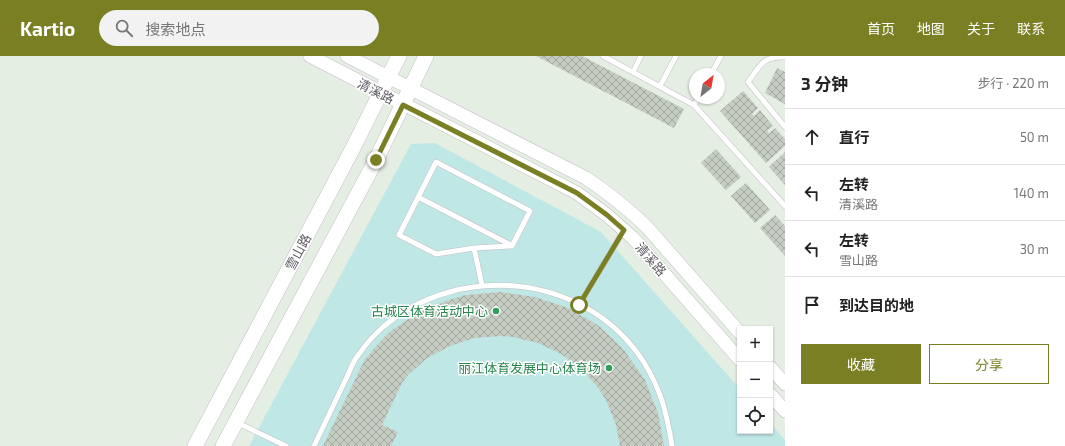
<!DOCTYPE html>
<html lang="zh">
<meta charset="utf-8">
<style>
:root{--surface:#fff;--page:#f2f2f2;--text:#222;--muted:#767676;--line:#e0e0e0;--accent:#7a7f24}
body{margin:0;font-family:"Exo 2","Noto Sans SC",sans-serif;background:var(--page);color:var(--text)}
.controls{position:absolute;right:12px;bottom:12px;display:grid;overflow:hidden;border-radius:0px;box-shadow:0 1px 3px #0004}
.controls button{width:36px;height:36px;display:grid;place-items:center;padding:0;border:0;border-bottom:1px solid var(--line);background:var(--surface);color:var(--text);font:20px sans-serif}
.compass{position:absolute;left:689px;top:12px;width:36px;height:36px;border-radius:50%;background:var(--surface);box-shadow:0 1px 3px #0004;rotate:31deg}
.stop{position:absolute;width:12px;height:12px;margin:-9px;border:3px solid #7a7f24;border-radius:50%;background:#fff}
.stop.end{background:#7a7f24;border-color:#fff;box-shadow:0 1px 4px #0008}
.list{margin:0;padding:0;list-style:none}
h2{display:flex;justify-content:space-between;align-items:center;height:52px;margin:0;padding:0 16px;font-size:17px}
h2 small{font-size:13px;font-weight:400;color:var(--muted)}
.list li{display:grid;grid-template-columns:26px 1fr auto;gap:12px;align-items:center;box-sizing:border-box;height:56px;padding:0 16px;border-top:1px solid var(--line)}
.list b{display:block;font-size:15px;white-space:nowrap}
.list p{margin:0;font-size:13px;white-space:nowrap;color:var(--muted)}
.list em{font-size:13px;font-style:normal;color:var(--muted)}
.actions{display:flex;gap:8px;padding:12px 16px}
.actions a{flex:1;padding:9px 0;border:1px solid var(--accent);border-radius:0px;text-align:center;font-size:14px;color:var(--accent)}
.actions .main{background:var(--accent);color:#fff}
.icon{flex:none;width:22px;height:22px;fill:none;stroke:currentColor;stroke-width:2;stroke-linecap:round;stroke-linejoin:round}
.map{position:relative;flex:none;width:785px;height:390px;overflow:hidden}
header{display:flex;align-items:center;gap:24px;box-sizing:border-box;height:56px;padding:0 20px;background:var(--accent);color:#fff}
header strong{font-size:19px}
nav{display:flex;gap:22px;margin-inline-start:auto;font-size:14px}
.search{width:280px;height:36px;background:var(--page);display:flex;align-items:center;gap:10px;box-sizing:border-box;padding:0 14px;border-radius:22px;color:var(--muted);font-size:15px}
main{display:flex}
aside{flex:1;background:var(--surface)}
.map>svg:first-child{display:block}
.green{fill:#bee7e6}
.building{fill:url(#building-cross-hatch)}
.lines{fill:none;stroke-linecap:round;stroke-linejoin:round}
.service-casing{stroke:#c2bdc4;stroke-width:6}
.tertiary-casing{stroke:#c2bdc4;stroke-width:14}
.secondary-casing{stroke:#c5bfc9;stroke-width:16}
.service{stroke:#fff;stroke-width:5}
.tertiary{stroke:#fff;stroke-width:13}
.secondary{stroke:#fff;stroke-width:15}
.route{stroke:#7a7f24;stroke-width:5}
.leisure-dot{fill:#2e9e5b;stroke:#fff;stroke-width:1.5}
.labels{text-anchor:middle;stroke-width:3;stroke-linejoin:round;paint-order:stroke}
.street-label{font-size:13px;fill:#605b64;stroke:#fff}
.leisure-label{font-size:13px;fill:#27864d;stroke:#fff;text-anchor:end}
</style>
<header>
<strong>Kartio</strong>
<div class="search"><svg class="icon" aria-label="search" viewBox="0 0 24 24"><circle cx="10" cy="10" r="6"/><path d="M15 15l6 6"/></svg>搜索地点</div>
<nav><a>首页</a><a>地图</a><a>关于</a><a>联系</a></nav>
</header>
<main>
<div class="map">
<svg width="785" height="390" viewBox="0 0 785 390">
<defs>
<pattern id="building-cross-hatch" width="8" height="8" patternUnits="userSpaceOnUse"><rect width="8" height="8" fill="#c5ccc1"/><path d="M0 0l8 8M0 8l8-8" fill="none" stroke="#a3a9a0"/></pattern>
</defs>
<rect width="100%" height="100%" fill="#e5eee3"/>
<path class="green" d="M435 87 601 176 740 333V375H770V367L785 384V390H249L411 88Z"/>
<path class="building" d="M536 0H582L684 53 674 72Z
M777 12 785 16V48L765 37Z
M743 35 758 52 752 58 754 60 760 54 773 70 767 75 769 77 775 72 785 83V90L766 107 720 55Z
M716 93 741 121 726 134 701 107Z
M785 96V129L769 111Z
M746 127 770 154 755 167 731 140Z
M775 159 785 170V200L760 172Z
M500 236 535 241 568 252 599 270 612 282 624 294 645 324 658 357 664 390H620L616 369 606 344 599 333 582 313 561 298 538 287 513 281 500 280 474 282 450 290 427 302 408 319 402 327 382 369 398 376 391 390H323L365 303 388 277 417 257 449 244 466 239Z"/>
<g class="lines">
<defs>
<path id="service" d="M603 0 694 49 785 150
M785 1C762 0 760 10 748 26L785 71
M633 16 641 0
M711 18 721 0
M660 30 676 0
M694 49 698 42
M436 106 530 155 512 190 474 192 436 198 399 179Z
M418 141 511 189
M474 192 482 229
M579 249 624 174
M238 367 286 390
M314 390C324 369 334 348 344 327 349 318 352 306 359 298 366 288 374 279 383 271 461 205 586 218 643 305 661 333 667 358 672 390"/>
<path id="tertiary" d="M310 0 577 137 607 159 633 182 740 304
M347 0 586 122C607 136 627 152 646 170L740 277
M770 311 785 328
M770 338 785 355"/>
<path id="secondary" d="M195 390 353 92 399 0
M223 390 376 104 426 0"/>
</defs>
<use href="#service" class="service-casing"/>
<use href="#tertiary" class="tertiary-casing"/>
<use href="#secondary" class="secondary-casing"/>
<use href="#service" class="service"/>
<use href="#tertiary" class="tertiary"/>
<use href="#secondary" class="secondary"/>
</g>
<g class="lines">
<path class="route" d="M376 104 403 49 577 137 607 159 624 174 579 249"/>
</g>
<g class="leisure-dot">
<circle cx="496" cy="255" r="4"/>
<circle cx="609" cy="312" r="4"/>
</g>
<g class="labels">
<g class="street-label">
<text transform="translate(376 35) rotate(27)" y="5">清溪路</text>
<text transform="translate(298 196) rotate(-62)" y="5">雪山路</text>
<text transform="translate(651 203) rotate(49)" y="5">清溪路</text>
</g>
<g class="leisure-label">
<text x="488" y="260">古城区体育活动中心</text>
<text x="601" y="317">丽江体育发展中心体育场</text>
</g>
</g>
</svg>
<div class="controls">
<button>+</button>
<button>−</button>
<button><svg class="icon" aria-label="locate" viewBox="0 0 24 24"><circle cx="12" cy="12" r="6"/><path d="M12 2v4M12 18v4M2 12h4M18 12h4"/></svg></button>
</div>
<svg class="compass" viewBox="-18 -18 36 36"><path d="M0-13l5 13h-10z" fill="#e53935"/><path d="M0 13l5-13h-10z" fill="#767676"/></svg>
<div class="stop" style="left:579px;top:249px"></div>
<div class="stop end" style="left:376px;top:104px"></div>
</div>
<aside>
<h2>3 分钟<small>步行 · 220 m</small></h2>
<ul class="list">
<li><svg class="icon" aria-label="ahead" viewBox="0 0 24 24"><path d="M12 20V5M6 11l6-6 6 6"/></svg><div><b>直行</b></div><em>50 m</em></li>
<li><svg class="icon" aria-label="left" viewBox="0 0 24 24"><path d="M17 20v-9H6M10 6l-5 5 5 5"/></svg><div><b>左转</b><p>清溪路</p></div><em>140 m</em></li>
<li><svg class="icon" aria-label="left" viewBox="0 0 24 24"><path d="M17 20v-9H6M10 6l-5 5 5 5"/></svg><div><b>左转</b><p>雪山路</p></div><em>30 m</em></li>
<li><svg class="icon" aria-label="arrive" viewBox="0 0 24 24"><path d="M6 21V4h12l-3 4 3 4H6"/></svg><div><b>到达目的地</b></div></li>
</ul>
<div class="actions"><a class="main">收藏</a><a>分享</a></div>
</aside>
</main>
